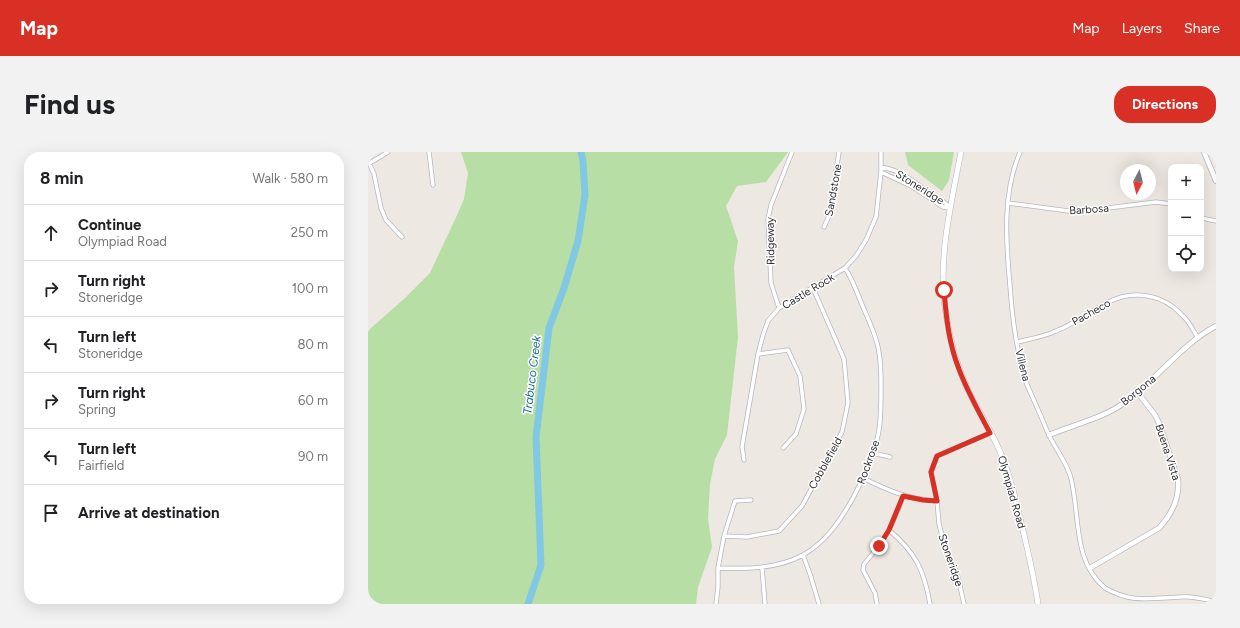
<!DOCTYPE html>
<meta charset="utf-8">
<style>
:root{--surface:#fff;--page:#f2f2f2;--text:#202124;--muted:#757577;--line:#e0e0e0;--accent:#d93025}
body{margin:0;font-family:Figtree,sans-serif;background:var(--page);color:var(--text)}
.controls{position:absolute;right:12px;top:12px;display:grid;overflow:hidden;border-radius:8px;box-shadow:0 4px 16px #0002}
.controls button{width:36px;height:36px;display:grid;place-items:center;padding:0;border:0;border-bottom:1px solid var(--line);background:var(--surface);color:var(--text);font:20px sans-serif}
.compass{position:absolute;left:752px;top:12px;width:36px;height:36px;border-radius:50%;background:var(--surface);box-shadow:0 4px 16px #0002;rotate:187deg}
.stop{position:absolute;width:12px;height:12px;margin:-9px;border:3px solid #d93025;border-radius:50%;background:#fff}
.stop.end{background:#d93025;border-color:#fff;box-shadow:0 1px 4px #0008}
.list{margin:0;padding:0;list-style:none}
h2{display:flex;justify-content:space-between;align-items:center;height:52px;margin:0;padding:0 16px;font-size:17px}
h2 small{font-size:13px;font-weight:400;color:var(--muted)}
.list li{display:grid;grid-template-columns:26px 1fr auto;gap:12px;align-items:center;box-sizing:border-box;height:56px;padding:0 16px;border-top:1px solid var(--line)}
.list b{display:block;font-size:15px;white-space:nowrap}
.list p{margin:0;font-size:13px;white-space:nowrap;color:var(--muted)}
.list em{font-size:13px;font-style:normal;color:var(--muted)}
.icon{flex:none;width:22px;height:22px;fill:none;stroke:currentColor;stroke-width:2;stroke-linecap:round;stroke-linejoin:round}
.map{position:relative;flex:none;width:848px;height:452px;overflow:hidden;border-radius:16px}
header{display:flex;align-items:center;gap:24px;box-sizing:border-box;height:56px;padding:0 20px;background:var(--accent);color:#fff}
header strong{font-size:19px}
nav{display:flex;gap:22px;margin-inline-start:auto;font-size:14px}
.intro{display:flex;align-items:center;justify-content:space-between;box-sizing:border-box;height:96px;padding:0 24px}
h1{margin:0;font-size:28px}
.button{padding:10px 18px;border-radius:16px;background:var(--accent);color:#fff;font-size:14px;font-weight:700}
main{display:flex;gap:24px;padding:0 24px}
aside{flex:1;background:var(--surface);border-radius:16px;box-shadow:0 4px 16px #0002}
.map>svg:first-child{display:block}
.green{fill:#b7dea4}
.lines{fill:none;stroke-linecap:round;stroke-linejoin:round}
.river{stroke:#80c8e3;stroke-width:7}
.minor-casing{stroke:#b5b7bf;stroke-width:5}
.tertiary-casing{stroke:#b5b7bf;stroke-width:6}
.secondary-casing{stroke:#b5b7bf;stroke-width:6}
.minor{stroke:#fff;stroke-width:3.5}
.tertiary{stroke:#fff;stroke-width:4.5}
.secondary{stroke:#fff;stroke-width:5}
.route{stroke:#d93025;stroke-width:5}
.labels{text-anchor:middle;stroke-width:3;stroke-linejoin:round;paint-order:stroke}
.street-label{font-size:11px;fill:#2d2d2d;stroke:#fff}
.water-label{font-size:12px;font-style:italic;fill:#1c6993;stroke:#fff}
</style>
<header>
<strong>Map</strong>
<nav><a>Map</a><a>Layers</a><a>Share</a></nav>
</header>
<div class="intro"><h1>Find us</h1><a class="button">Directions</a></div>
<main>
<aside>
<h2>8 min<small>Walk · 580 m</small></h2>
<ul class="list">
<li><svg class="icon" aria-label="ahead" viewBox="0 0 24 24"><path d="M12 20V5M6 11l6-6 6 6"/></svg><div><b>Continue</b><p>Olympiad Road</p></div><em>250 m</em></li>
<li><svg class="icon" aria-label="right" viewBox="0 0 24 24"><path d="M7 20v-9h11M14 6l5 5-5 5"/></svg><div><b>Turn right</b><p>Stoneridge</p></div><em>100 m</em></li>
<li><svg class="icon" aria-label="left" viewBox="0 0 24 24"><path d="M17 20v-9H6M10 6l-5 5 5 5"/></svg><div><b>Turn left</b><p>Stoneridge</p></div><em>80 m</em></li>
<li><svg class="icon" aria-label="right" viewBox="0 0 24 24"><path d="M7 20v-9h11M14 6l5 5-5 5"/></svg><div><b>Turn right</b><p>Spring</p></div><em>60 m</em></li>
<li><svg class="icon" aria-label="left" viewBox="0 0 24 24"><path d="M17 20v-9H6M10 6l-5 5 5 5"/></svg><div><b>Turn left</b><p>Fairfield</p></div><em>90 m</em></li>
<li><svg class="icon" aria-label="arrive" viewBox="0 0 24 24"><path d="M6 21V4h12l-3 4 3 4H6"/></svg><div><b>Arrive at destination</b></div></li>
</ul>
</aside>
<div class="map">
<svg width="848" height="452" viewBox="0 0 848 452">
<rect width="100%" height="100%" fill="#ede8e1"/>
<path class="green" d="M93 0H420L398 30 369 34 358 54 370 89 366 115 370 185 359 283 347 307 342 332 340 367 344 395 330 435 328 452H0V180L2 177 37 146 62 121 90 61 96 47 100 21Z
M537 0H586L581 28 574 39 540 13Z"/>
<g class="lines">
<path class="river" d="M160 452 173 413 168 285 181 176 196 136 210 89 217 43 215 9 213 0"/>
<defs>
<path id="minor" d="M61 0 65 33
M652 0C634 42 638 90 642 134 644 165 649 200 658 230 662 240 667 250 671 260 675 268 677 275 681 283 687 296 697 308 702 323 713 360 703 408 737 436 765 452 782 446 812 445 824 444 836 447 848 450
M1 11 6 22 13 56 18 68 34 85
M0 12 20 0
M513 15C535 19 543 28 560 40 568 45 576 48 582 56
M513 20 543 34 575 55 582 56
M640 51 708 60 788 50 803 52
M833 65 838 67 848 69
M456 75 461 64 471 0
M411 156 403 131 400 67 403 53 424 0
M649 190C662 187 675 185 688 179 706 172 721 160 739 151 764 137 795 142 814 163 821 169 825 178 830 186
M390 202 420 198 432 224 436 257 428 282 415 296
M505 301 522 305
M376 308 374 295 390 202 395 183 400 169 411 156 477 116 488 104 498 88 508 65 513 20V0
M495 326C521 339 540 347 569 349
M521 378C548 401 556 418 562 452
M356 384 379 385 411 379 434 354 474 280 480 251 476 207 445 136
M435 403 442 422 451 452
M350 416C379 417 409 417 435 403 458 390 472 369 485 346 497 323 510 296 512 270 513 258 513 245 513 233 513 220 513 205 509 191 506 179 500 167 495 155 489 141 485 128 477 116
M394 416 397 452
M348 452 350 435V416L356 384 367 349 383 348
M509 452 507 441 495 418 496 412 511 394 521 378 530 358 535 344
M596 452 589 421 577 395 571 372 569 349 563 320 569 304 622 281"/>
<path id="tertiary" d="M836 0 848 29
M681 283C707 272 736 266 759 249 790 226 814 192 848 174
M722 416 791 376C804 362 812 347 810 327L791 271 787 263 770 241"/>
<path id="secondary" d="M593 0C583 53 569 108 578 162 582 190 589 215 601 240 611 261 625 281 633 302 642 323 647 344 652 366 659 395 666 423 670 452"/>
</defs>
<use href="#minor" class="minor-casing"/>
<use href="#tertiary" class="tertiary-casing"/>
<use href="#secondary" class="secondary-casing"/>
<use href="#minor" class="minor"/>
<use href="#tertiary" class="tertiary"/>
<use href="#secondary" class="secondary"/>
</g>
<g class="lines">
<path class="route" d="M511 394 521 378 535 344 555 348 569 349 563 320 569 304 622 281C611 260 599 239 591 217 581 192 578 165 576 138"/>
</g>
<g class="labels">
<g class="street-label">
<text transform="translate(552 35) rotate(32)" y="4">Stoneridge</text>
<text transform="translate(465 38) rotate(-80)" y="4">Sandstone</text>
<text transform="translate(721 57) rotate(-4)" y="4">Barbosa</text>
<text transform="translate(402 89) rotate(-91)" y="4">Ridgeway</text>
<text transform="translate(440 139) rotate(-31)" y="4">Castle Rock</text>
<text transform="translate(723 160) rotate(-29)" y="4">Pacheco</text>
<text transform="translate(655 213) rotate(76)" y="4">Villena</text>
<text transform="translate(770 238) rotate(-39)" y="4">Borgona</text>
<text transform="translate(800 300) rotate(72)" y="4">Buena Vista</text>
<text transform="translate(500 310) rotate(-70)" y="4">Rockrose</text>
<text transform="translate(457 311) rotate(-61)" y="4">Cobblefield</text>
<text transform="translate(644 340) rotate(74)" y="4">Olympiad Road</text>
<text transform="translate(583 408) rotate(71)" y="4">Stoneridge</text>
</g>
<g class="water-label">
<text transform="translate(164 223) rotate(-83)" y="4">Trabuco Creek</text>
</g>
</g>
</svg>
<div class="controls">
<button>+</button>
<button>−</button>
<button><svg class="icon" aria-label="locate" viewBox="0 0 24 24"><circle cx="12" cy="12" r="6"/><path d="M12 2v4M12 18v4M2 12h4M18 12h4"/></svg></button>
</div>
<svg class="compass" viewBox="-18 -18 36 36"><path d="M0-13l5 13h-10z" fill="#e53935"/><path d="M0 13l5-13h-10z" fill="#757577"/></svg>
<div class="stop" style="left:576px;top:138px"></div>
<div class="stop end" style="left:511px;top:394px"></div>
</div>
</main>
